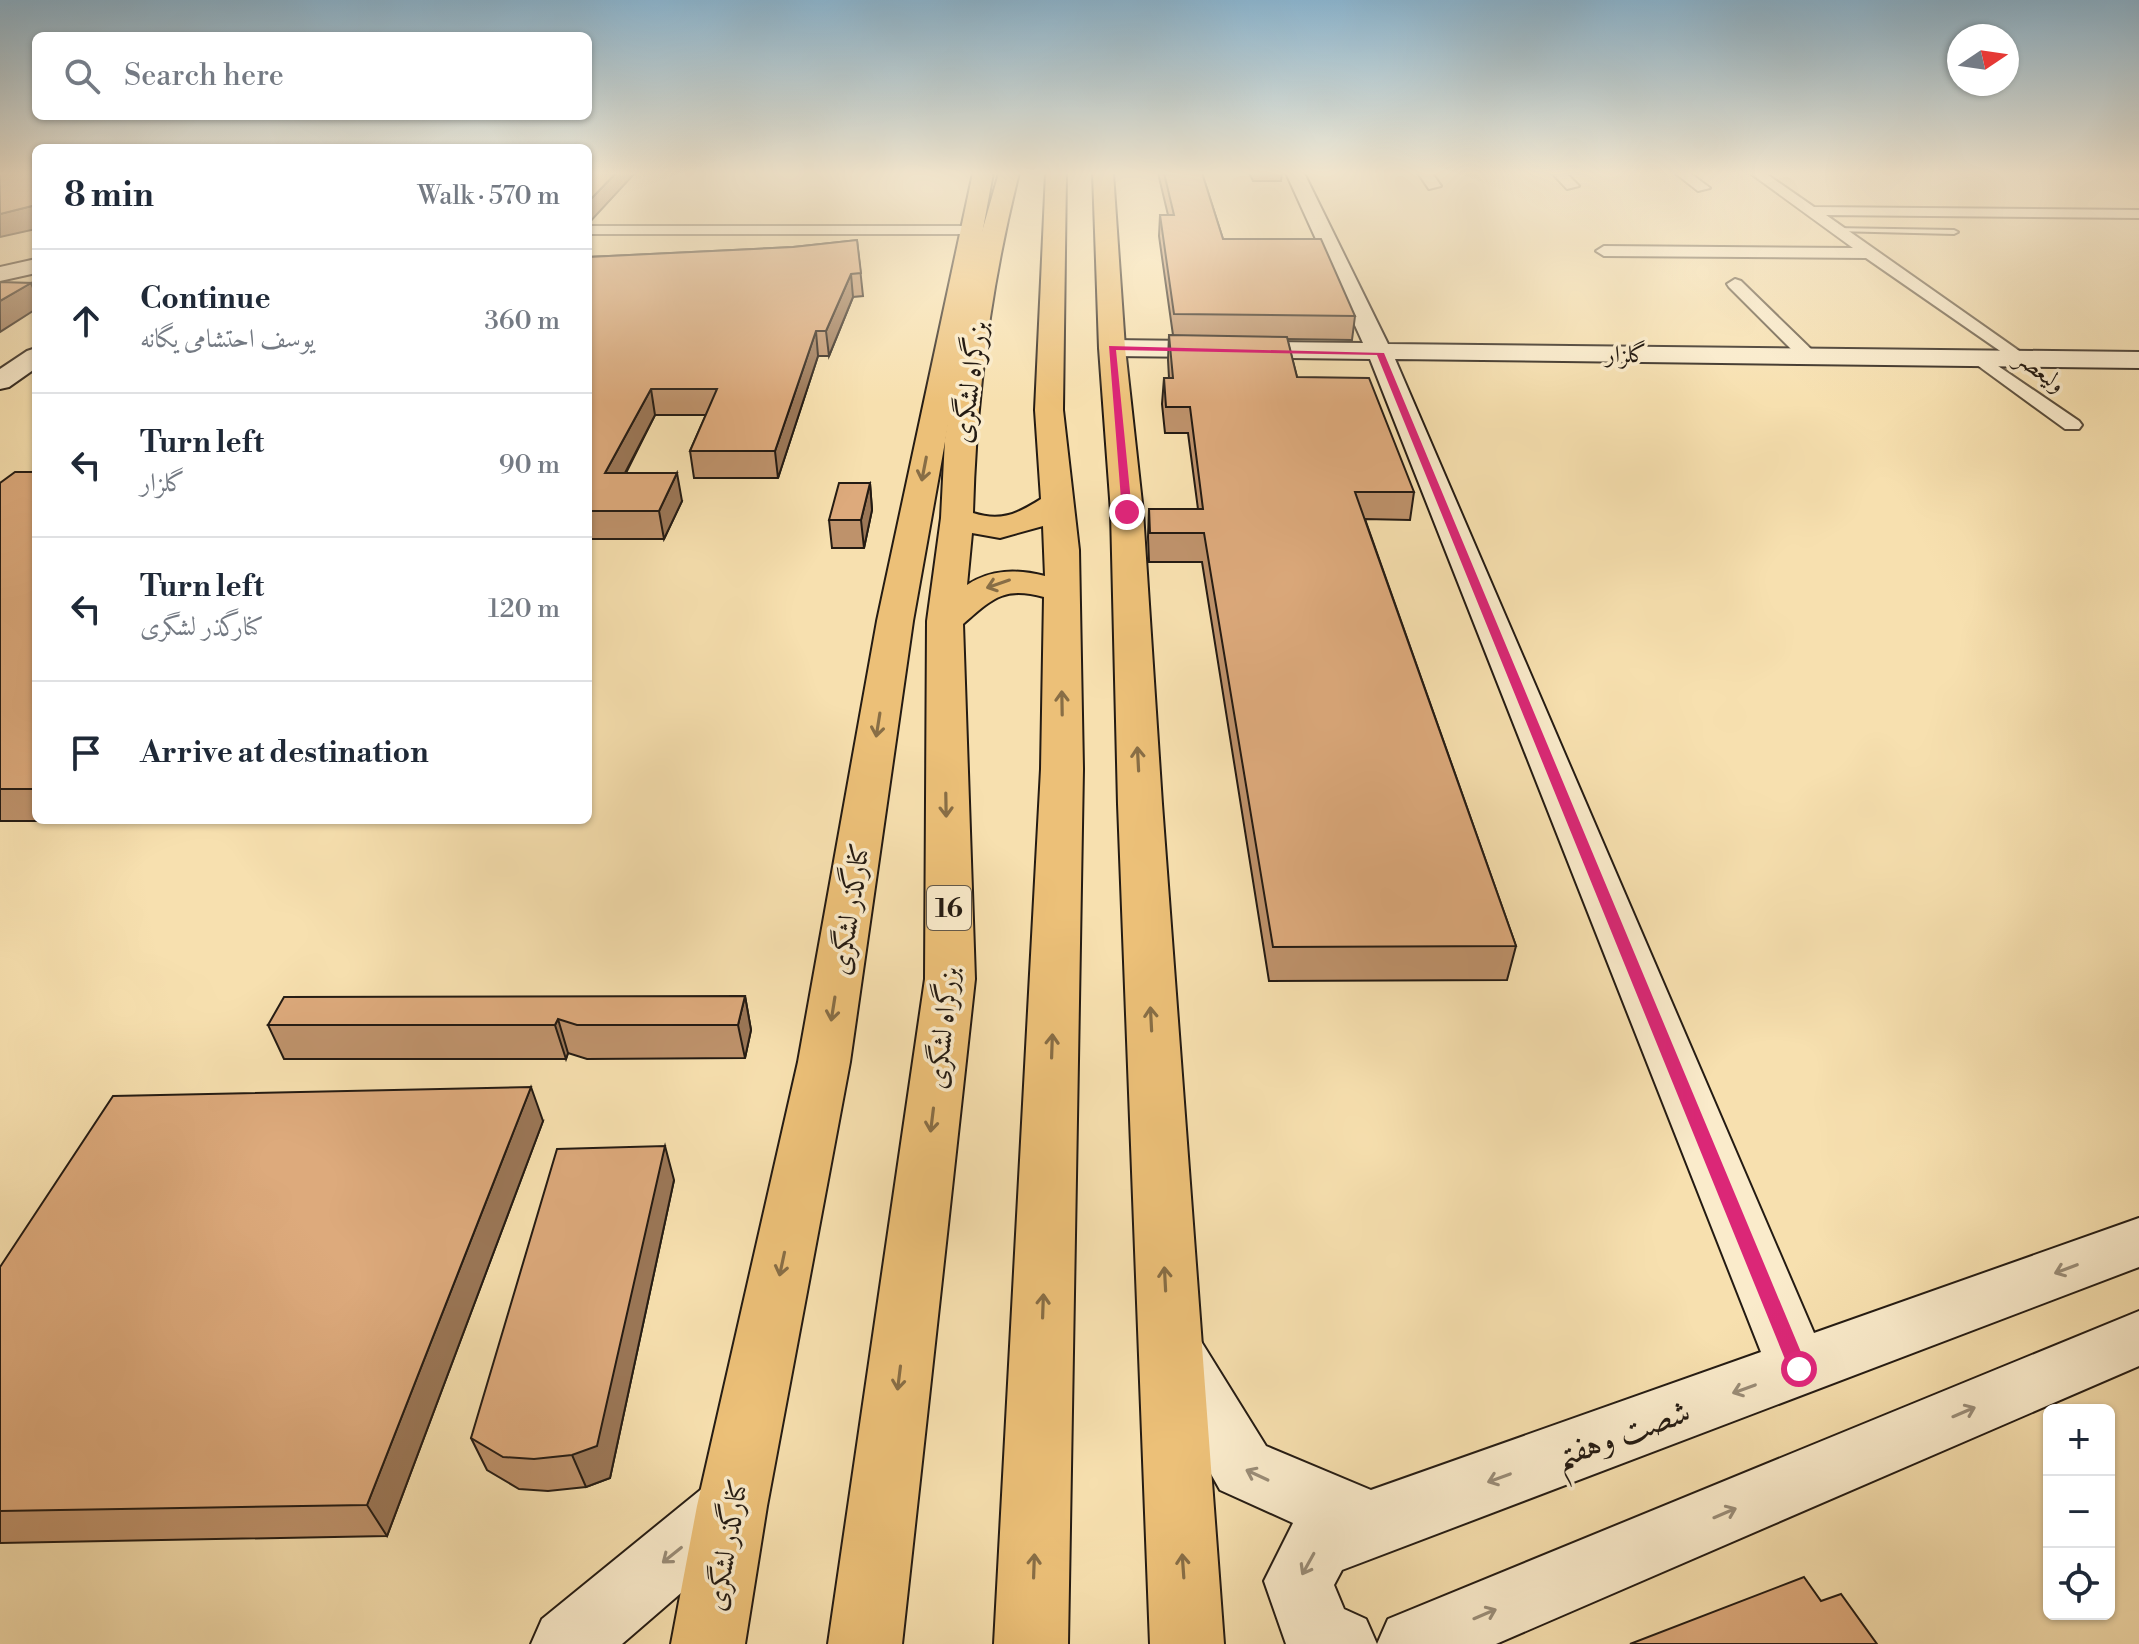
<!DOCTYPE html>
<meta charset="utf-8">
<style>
:root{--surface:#fff;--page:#f2f2f3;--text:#1f2937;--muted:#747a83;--line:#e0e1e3}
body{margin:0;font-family:"Libre Bodoni",Amiri,serif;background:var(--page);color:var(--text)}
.controls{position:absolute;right:24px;bottom:24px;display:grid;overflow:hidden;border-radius:12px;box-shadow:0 2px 6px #0004}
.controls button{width:72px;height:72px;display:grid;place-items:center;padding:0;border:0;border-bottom:2px solid var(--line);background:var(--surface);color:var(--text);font:40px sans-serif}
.compass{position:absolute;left:1947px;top:24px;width:72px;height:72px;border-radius:50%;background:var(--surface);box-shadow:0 2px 6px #0004;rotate:77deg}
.stop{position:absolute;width:24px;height:24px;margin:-18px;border:6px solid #db2777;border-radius:50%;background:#fff}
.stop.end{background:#db2777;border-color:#fff;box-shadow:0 2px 8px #0008}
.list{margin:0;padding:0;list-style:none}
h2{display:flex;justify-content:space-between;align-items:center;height:104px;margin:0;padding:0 32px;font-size:34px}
h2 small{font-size:26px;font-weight:400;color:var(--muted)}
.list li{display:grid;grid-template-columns:52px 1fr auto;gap:24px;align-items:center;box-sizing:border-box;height:144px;padding:0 32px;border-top:2px solid var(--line)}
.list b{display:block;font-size:30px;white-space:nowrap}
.list p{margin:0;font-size:26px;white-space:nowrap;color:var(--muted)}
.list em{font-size:26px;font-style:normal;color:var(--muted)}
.icon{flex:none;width:44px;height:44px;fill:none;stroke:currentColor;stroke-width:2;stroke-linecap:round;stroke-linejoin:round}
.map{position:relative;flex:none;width:2139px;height:1644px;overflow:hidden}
.search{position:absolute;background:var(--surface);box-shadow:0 2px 6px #0004;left:32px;top:32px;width:560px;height:88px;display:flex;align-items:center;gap:20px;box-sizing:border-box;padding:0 28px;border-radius:12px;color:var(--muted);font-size:30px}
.panel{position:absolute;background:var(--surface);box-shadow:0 2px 6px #0004;left:32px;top:144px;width:560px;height:680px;border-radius:12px}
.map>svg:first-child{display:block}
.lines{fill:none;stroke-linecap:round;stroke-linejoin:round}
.lane-casing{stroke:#594c3a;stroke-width:4}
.street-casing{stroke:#594c3a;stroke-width:4}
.secondary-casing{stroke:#241b13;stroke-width:4}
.primary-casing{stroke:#241b13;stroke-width:4}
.highway-casing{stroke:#241b13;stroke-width:4}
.lane{fill:#faebcb;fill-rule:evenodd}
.street{fill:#faebcb;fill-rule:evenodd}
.secondary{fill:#faebcb;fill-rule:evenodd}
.primary{fill:#ecc078;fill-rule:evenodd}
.highway{fill:#ecc078;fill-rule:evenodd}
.wall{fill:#be926b;stroke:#241b13;stroke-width:2}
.shaded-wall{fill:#9b7757;stroke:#241b13;stroke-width:2}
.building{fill:#ddaa7c;stroke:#241b13;stroke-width:2}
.oneway{stroke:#886e46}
.oneway2{stroke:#9a8d78}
.route{fill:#db2777}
.labels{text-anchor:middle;stroke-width:7;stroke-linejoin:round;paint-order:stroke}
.far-street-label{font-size:24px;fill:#241b13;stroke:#faebcb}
.shield{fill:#faebcb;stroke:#64594a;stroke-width:2}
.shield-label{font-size:26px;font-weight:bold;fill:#241b13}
.street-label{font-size:28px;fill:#241b13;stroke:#faebcb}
.near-street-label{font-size:34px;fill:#241b13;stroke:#faebcb}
</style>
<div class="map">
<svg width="2139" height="1644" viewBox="0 0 2139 1644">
<rect width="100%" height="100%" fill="#f7e0af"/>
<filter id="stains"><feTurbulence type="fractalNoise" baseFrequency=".0025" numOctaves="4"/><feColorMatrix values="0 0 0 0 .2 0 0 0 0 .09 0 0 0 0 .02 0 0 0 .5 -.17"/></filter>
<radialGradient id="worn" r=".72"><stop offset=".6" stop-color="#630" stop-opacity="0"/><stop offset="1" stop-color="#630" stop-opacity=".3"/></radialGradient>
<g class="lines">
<defs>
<path id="lane" d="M1833 228 1954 230 1958 232 1954 234 1835 231Z"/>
<path id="street" d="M1418 173H1432L1441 186 1429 189Z
M1552 173H1566L1579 186 1567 189Z
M1675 173H1690L1710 188 1698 191Z
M1750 173H1765L1814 207 2139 210V218L1826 215 2025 355 2028 359 2025 363 2019 364 1866 258 1604 256 1596 251 1604 246 1853 248Z
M588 226H973L980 230 973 234H588Z
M1735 279 1741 281 1812 350 1815 354 1812 358H1800L1729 287 1727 284Z
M1979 353 2079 421 2082 425 2079 429H2065L1973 362 1970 358Z"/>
<path id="secondary" d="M1286 173H1304L1388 344 2139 352V368L1395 359 1814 1333 2139 1218V1267L1342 1570 1334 1585 1344 1609 1366 1619 1377 1644H1286L1264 1581 1293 1523 1220 1490 1146 1358 1155 1338 1177 1330 1199 1338 1266 1446 1371 1490 1761 1352 1370 359 1112 356 1103 353 1099 348 1103 343 1112 340 1363 343Z
M36 259V273L0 281V267Z
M36 348V368L9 387 0 389V369L27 351Z
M2139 1311V1366L1496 1644H1377L1388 1619Z
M732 1473 755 1483 765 1506 755 1529 622 1644H531L542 1619 709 1483Z"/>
<path id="primary" d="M973 173H993L913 621 850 1062 767 1506 745 1644H671L697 1506 798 1062 877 621Z
M1093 173H1113L1125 348 1143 512 1162 804 1224 1644H1150L1118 804 1111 512 1099 348Z"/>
<path id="highway" d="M999 173H1019C991 284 976 398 973 513 1001 522 1017 514 1041 499L1035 410 1046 173H1066L1063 410 1079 550 1083 769 1068 1644H994L1041 769 1044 597C1004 586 993 598 963 624L975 979 902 1644H828L925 979 927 621 941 518 945 439 974 259ZM1043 526 1045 576C1017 569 991 569 967 585L972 533 1000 538Z"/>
</defs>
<use href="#lane" class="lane-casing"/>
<use href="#street" class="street-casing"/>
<use href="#secondary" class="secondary-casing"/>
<use href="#primary" class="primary-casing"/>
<use href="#highway" class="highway-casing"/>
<use href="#lane" class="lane"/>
<use href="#street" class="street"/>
<use href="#secondary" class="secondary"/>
<use href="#primary" class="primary"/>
<use href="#highway" class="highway"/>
</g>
<path class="wall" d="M1158 173H1202L1223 239 1355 316 1352 340 1287 339 1297 377 1414 492 1410 520 1365 519 1516 946 1507 980 1269 981 1202 562H1149L1148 537 1149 509H1198L1188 433H1165L1162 404 1164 378H1169L1168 360 1169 335H1173L1159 236 1160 215H1168Z
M1249 173H1282L1281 181H1253Z
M857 240 863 296 853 297 829 356H818L778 478H694L690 451 706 415H655L626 473 682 501 664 539H588V257L793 247Z
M36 472V820H80L79 821H0V483Z
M870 483 872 510 864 548H832L829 520Z
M745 996 751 1030 745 1058 587 1059 568 1053 566 1059H284L268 1025Z
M543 1121 387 1536 0 1543V1267Z
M674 1180 610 1478 586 1487 548 1491 519 1489 487 1470 471 1438Z"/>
<path class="shaded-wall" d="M616 173H635L588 224V202Z
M36 205V229L0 237V214Z
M851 274 853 297 829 356 826 331Z
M31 283 36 295V309L0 332V301Z
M816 331 818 356 778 478 775 451Z
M651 389 655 415 611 500 605 473Z
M677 473 682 501 664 539 659 511Z
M870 483 872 510 864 548 861 520Z
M745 996 751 1030 745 1058 738 1025Z
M558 1019 568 1053 566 1059 555 1025Z
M531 1087 543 1121 387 1536 367 1505Z
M665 1146 674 1180 610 1478 586 1487 572 1455Z"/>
<path class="building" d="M0 173H36V205L0 214Z
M588 173H616L588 202Z
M1164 173H1202L1223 239H1321L1355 316 1174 314 1160 215H1174Z
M857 240 861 273 851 274 826 331H816L775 451H690L717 389H651L605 473H677L659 511H588V257L793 247Z
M0 282 31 283 0 301Z
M1169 335 1287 337 1297 377 1369 378 1414 492H1355L1516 946 1273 947 1204 533H1150L1149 509H1203L1190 407H1166L1164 378H1173Z
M15 472H36V789H0V483Z
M839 483H870L861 520H829Z
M745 996 738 1025H577L558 1019 555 1025H268L284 997Z
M531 1087 367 1505 0 1511V1267L113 1096Z
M665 1146 597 1446 572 1455 534 1459 503 1457 471 1438 557 1149Z
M1804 1577 1821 1601 1841 1594 1877 1644H1630Z"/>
<defs><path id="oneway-shaft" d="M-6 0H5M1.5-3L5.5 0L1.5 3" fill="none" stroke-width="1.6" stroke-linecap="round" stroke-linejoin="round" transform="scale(2)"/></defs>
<g class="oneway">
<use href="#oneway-shaft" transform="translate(924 469) rotate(101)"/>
<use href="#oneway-shaft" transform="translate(998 584) rotate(161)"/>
<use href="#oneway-shaft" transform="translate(1062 703) rotate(-91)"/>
<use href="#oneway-shaft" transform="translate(878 725) rotate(99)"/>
<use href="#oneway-shaft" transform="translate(1138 759) rotate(-93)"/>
<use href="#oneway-shaft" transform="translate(946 805) rotate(89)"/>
<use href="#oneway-shaft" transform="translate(833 1009) rotate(99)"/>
<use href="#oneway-shaft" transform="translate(1151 1019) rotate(-93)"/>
<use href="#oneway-shaft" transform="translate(1052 1046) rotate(-88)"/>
<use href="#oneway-shaft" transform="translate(932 1120) rotate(97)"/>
<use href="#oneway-shaft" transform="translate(782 1264) rotate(102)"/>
<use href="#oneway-shaft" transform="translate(1165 1279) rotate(-93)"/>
<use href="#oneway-shaft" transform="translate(1043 1306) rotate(-88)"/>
<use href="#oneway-shaft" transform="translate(899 1378) rotate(97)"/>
<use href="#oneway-shaft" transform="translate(1034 1566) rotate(-88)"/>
<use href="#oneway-shaft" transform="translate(1183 1566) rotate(-94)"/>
</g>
<g class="oneway2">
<use href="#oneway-shaft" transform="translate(2066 1269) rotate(159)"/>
<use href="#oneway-shaft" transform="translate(1744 1389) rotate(160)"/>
<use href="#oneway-shaft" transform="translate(1964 1412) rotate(-23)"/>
<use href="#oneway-shaft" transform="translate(1257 1475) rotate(-155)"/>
<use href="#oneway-shaft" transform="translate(1499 1478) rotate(160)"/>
<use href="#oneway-shaft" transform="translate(1725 1513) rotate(-23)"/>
<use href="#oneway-shaft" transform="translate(672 1555) rotate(141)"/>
<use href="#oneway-shaft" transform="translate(1308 1564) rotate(119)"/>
<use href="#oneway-shaft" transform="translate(1485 1614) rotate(-23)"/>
</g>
<linearGradient id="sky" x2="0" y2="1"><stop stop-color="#8bb7d3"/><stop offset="0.43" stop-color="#fbf1db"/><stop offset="1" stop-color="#fbf1db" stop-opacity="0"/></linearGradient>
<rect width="2139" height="403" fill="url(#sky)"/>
<path class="route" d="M1109 346 1384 353 1808 1369 1806 1375 1799 1378 1792 1375 1789 1369 1377 355 1116 350 1132 512 1127 515 1122 512Z"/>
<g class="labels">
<g class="far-street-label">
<text x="1626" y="362">گلزار</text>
<text transform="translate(2041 371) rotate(36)" y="8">ولیعصر</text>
</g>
<rect class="shield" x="927" y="886" width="44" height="44" rx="6"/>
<g class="shield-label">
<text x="949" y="917">16</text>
</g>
<g class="street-label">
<text transform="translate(969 382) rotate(-82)" y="10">بزرگراه لشگری</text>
<text transform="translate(849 909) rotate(-81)" y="10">کنارگذر لشگری</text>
<text transform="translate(942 1028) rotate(-84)" y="10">بزرگراه لشگری</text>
<text transform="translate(726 1545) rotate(-80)" y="10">کنارگذر لشگری</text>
</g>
<g class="near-street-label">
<text transform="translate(1622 1433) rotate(-20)" y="12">شصت وهفتم</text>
</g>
</g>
<rect width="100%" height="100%" filter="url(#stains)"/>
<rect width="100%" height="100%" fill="url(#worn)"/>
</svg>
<div class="controls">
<button>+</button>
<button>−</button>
<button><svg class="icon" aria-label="locate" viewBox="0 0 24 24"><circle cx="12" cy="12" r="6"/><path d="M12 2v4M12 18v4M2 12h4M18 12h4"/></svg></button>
</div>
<svg class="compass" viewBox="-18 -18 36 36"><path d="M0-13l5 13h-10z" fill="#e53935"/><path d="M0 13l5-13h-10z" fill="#747a83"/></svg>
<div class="stop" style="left:1799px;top:1369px"></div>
<div class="stop end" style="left:1127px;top:512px"></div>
<div class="search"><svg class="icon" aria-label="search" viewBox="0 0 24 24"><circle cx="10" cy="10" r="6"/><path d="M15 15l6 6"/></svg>Search here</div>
<section class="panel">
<h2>8 min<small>Walk · 570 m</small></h2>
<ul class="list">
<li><svg class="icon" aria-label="ahead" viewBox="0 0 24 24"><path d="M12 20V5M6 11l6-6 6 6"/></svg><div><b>Continue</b><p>یوسف احتشامی یگانه</p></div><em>360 m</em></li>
<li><svg class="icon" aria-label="left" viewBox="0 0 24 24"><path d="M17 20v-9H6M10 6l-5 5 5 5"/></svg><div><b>Turn left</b><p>گلزار</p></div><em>90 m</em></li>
<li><svg class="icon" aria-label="left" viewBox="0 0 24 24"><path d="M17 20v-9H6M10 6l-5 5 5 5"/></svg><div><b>Turn left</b><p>کنارگذر لشگری</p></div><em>120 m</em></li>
<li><svg class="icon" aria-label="arrive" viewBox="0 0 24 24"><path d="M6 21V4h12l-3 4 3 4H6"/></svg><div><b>Arrive at destination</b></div></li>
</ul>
</section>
</div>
